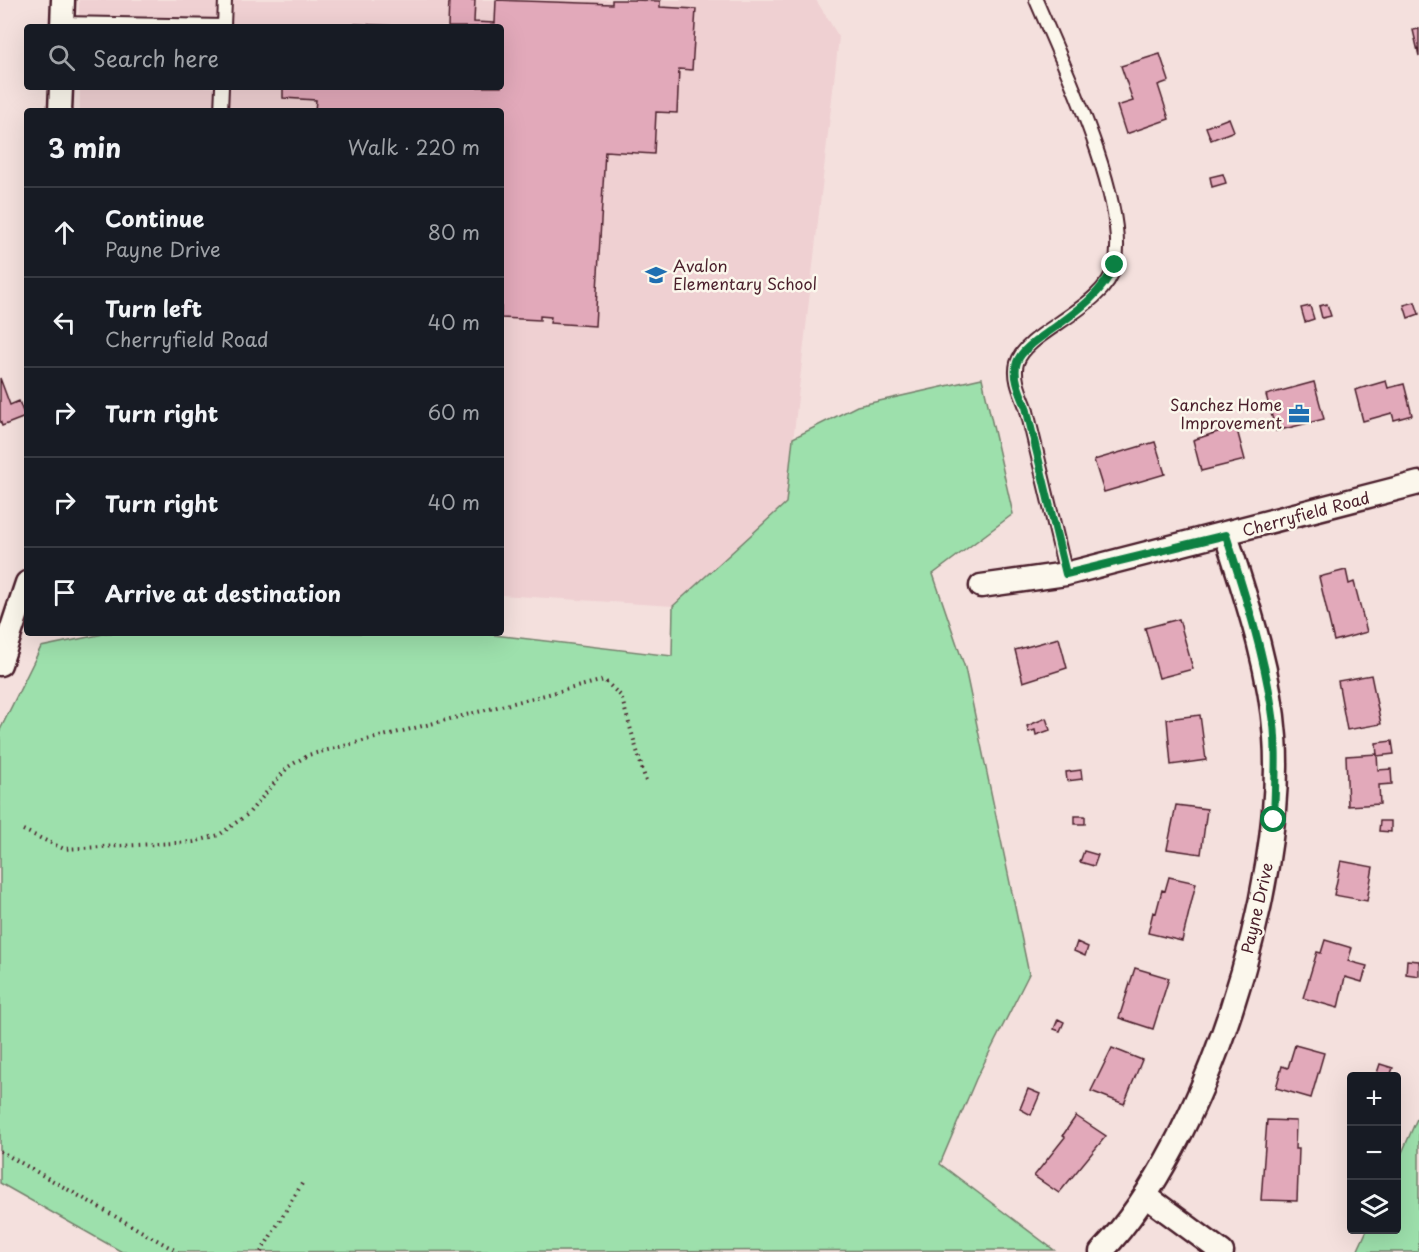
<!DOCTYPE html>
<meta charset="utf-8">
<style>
:root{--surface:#171b24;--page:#20242c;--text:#f1f3f6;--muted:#9ea1a6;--line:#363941}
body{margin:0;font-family:"Playpen Sans",sans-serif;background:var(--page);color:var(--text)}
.controls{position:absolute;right:18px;bottom:18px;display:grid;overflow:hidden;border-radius:6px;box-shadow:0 6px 24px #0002}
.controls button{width:54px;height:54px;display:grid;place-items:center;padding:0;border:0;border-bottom:2px solid var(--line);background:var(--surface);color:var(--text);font:30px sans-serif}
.stop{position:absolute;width:18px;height:18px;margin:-14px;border:4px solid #0b8043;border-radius:50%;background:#fff}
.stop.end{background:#0b8043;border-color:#fff;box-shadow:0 2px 6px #0008}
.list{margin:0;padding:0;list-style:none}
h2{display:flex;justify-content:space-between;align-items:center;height:78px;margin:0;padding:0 24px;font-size:26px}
h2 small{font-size:20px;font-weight:400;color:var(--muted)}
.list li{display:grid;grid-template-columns:39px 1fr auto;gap:18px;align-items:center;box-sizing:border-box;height:90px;padding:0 24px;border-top:2px solid var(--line)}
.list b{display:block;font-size:22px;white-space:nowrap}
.list p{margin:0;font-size:20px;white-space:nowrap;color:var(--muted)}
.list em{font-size:20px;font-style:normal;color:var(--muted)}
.icon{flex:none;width:33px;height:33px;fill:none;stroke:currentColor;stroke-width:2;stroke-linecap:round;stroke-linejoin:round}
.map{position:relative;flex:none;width:1419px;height:1252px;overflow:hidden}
.search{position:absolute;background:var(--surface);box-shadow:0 6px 24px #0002;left:24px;top:24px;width:480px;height:66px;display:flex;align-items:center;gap:15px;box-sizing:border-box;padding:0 21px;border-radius:6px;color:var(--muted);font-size:22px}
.panel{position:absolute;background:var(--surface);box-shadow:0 6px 24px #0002;left:24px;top:108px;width:480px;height:528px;border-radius:6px}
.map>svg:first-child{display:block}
.built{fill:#efd0d2}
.green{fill:#9de0ac;stroke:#74806c;stroke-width:1.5}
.building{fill:#e2a9ba;stroke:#4a1f2b;stroke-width:1.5}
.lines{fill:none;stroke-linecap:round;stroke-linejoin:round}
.service-casing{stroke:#4a1f2b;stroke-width:16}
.minor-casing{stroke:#4a1f2b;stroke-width:27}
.path{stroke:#4a1f2b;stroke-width:4;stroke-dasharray:1.5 4.5;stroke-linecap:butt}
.service{stroke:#fbf7ec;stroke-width:12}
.minor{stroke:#fbf7ec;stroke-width:22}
.route{stroke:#0b8043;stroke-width:8}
.labels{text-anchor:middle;stroke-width:5;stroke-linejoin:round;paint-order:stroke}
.poi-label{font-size:16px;fill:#4a1f2b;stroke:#fbf7ec;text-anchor:start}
.street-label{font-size:16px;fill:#4a1f2b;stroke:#fbf7ec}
</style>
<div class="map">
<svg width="1419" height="1252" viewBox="0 0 1419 1252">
<rect width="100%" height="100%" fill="#f4e0dd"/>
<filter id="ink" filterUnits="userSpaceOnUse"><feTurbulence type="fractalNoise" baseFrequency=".0167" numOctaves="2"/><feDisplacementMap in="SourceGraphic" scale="12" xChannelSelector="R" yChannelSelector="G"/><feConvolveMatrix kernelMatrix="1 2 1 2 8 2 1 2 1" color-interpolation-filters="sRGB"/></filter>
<g filter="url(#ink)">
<path class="built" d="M79 0H816L839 37 786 503 673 606 501 595V111H80V87H501V27H79Z"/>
<path class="green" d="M982 378 1013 514 933 574 965 668 1029 974 976 1079 940 1164 1054 1250 122 1252 0 1183V730L41 647 108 633H477L672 656 673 606 786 503 793 438 857 406Z
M1419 1114V1252H1357L1367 1230H1396L1397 1164Z"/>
<path class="building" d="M449 0H475L474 22 495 23 496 0 612 4V0H635L660 1V7L696 9 692 70 679 69 677 113 656 112 654 154 605 151 595 326 550 323 551 317 540 316V320L501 318V111H315L316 100 283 98V87H501V27H448Z
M449 0H475L474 22 495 23 496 0 612 4V0H635L660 1V7L696 9 692 70 679 69 677 113 656 112 654 154 605 151 595 326 550 323 551 317 540 316V320L501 318V111H315L316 100 283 98V87H501V27H448Z
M355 24 419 27H355Z
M355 24 419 27H355Z
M1419 29V56L1413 30Z
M1160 54 1169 81 1158 85 1169 119 1126 134 1117 106 1133 101 1121 66Z
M1229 118 1234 131 1211 140 1206 127Z
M1223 174 1226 183 1212 187 1210 177Z
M1415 302 1419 314 1408 318 1404 305Z
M1327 304 1331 316 1322 318 1319 306Z
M1310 306 1314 319 1305 322 1301 308Z
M0 378 10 405 19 401 25 417 2 426 0 420Z
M1386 381 1388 388 1404 384 1412 415 1394 420 1392 413 1363 421 1355 390Z
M1314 382 1324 419 1276 431 1266 395Z
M1236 426 1245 460 1201 471 1193 440Z
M1155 442 1165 474 1104 492 1094 460Z
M1346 570 1349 584 1354 582 1367 632 1334 641 1319 577Z
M1179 619 1193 669 1159 678 1145 628Z
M1059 638 1067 668 1023 682 1015 650Z
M1371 675 1381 724 1347 730 1338 681Z
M1200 715 1206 760 1171 765 1167 719Z
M1046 718 1050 730 1036 735 1035 730 1029 732 1027 726Z
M1392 741 1394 754 1377 756 1376 743Z
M1377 754 1378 770 1391 769 1392 784 1379 785 1380 804 1348 806 1346 756Z
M1081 770 1082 779 1067 781 1066 772Z
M1176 805 1207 809 1201 854 1167 849Z
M1075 816H1085V824H1075Z
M1380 821H1391V832L1379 831Z
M1084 851 1098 855 1094 866 1080 862Z
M1341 861 1373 867 1367 901 1334 895Z
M1169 877 1196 883 1182 941 1148 933 1153 912 1156 913 1162 890 1165 891Z
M1325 940 1352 948 1348 961 1367 966 1362 982 1345 977 1338 1008 1303 998 1317 952 1321 953Z
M1077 942 1088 947 1085 956 1074 951Z
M1407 960 1419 961V976L1406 974Z
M1135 968 1169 978 1153 1029 1119 1018Z
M1058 1019 1064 1022 1060 1031 1054 1029Z
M1295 1045 1324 1053 1311 1098 1276 1088 1282 1066 1288 1068Z
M1112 1048 1142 1060 1124 1104 1091 1091Z
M1380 1064 1393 1068 1390 1076H1376Z
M1028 1089 1040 1094 1031 1115 1020 1109Z
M1076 1116 1106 1136 1059 1193 1034 1176 1065 1137 1063 1135Z
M1267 1120 1296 1121 1295 1149H1299L1297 1201 1261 1200Z"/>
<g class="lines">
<defs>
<path id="service" d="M1036 0C1061 59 1130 204 1115 265 1105 309 1026 331 1017 363 1013 378 1021 394 1026 407L1066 574
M62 23 224 26 225 0
M221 111 222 87"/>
<path id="minor" d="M62 27 63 0
M60 111 61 87
M981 586 1066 574 1419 483
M0 664 27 583
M1146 1196 1222 1252
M1101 1252C1205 1144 1286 886 1275 737 1270 668 1247 601 1226 535"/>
</defs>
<use href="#service" class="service-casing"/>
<use href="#minor" class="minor-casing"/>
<path class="path" d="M23 830 64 849 193 842 219 835 248 814 288 767 308 755 604 680 621 696 647 785
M0 1151 178 1252
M261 1252 303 1182"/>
<use href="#service" class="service"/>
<use href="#minor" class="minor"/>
</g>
</g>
<g class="lines" filter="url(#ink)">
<path class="route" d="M1115 265C1101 295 1077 311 1051 330 1040 338 1022 349 1017 362 1012 376 1021 395 1026 407L1066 574 1226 535C1244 592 1263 649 1272 709 1278 745 1275 783 1274 820"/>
</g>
<defs>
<symbol id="school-bare" viewBox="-9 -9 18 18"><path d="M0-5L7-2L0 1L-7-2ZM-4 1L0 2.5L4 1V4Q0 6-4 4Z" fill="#1f6fb2" stroke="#fbf7ec" stroke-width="2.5" paint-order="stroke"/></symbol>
<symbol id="office-bare" viewBox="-9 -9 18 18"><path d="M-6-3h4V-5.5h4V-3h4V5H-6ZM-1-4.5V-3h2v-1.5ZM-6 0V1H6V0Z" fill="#1f6fb2" stroke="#fbf7ec" stroke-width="2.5" paint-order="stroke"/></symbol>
</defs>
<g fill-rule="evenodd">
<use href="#school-bare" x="641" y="260" width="30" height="30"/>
<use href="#office-bare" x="1284" y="399" width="30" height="30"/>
</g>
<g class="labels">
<g class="poi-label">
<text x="673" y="272">Avalon<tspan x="673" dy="18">Elementary School</tspan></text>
<text x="1282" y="411" text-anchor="end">Sanchez Home<tspan x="1282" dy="18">Improvement</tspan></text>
</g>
<g class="street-label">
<text transform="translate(1306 514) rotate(-15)" y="6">Cherryfield Road</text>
<text transform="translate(1257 908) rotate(-77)" y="6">Payne Drive</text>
</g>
</g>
</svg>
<div class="controls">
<button>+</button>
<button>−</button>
<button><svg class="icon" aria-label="layers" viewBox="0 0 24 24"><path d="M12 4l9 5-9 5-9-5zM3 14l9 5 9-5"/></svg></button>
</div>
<div class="stop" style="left:1274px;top:820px"></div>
<div class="stop end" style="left:1115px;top:265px"></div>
<div class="search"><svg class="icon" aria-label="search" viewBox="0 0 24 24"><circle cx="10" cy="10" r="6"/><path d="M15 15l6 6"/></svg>Search here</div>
<section class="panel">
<h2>3 min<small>Walk · 220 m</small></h2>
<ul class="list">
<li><svg class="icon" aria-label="ahead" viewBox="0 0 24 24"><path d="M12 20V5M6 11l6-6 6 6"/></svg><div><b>Continue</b><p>Payne Drive</p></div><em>80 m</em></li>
<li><svg class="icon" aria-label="left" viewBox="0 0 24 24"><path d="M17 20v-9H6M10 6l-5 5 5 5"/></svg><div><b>Turn left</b><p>Cherryfield Road</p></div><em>40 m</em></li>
<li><svg class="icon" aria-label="right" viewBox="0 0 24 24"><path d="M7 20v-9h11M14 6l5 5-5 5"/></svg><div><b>Turn right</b></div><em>60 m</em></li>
<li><svg class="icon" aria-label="right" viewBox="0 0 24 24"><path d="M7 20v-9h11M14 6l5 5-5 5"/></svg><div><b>Turn right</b></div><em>40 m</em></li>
<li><svg class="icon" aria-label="arrive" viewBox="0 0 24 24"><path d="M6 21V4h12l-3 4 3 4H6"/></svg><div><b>Arrive at destination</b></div></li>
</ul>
</section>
</div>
